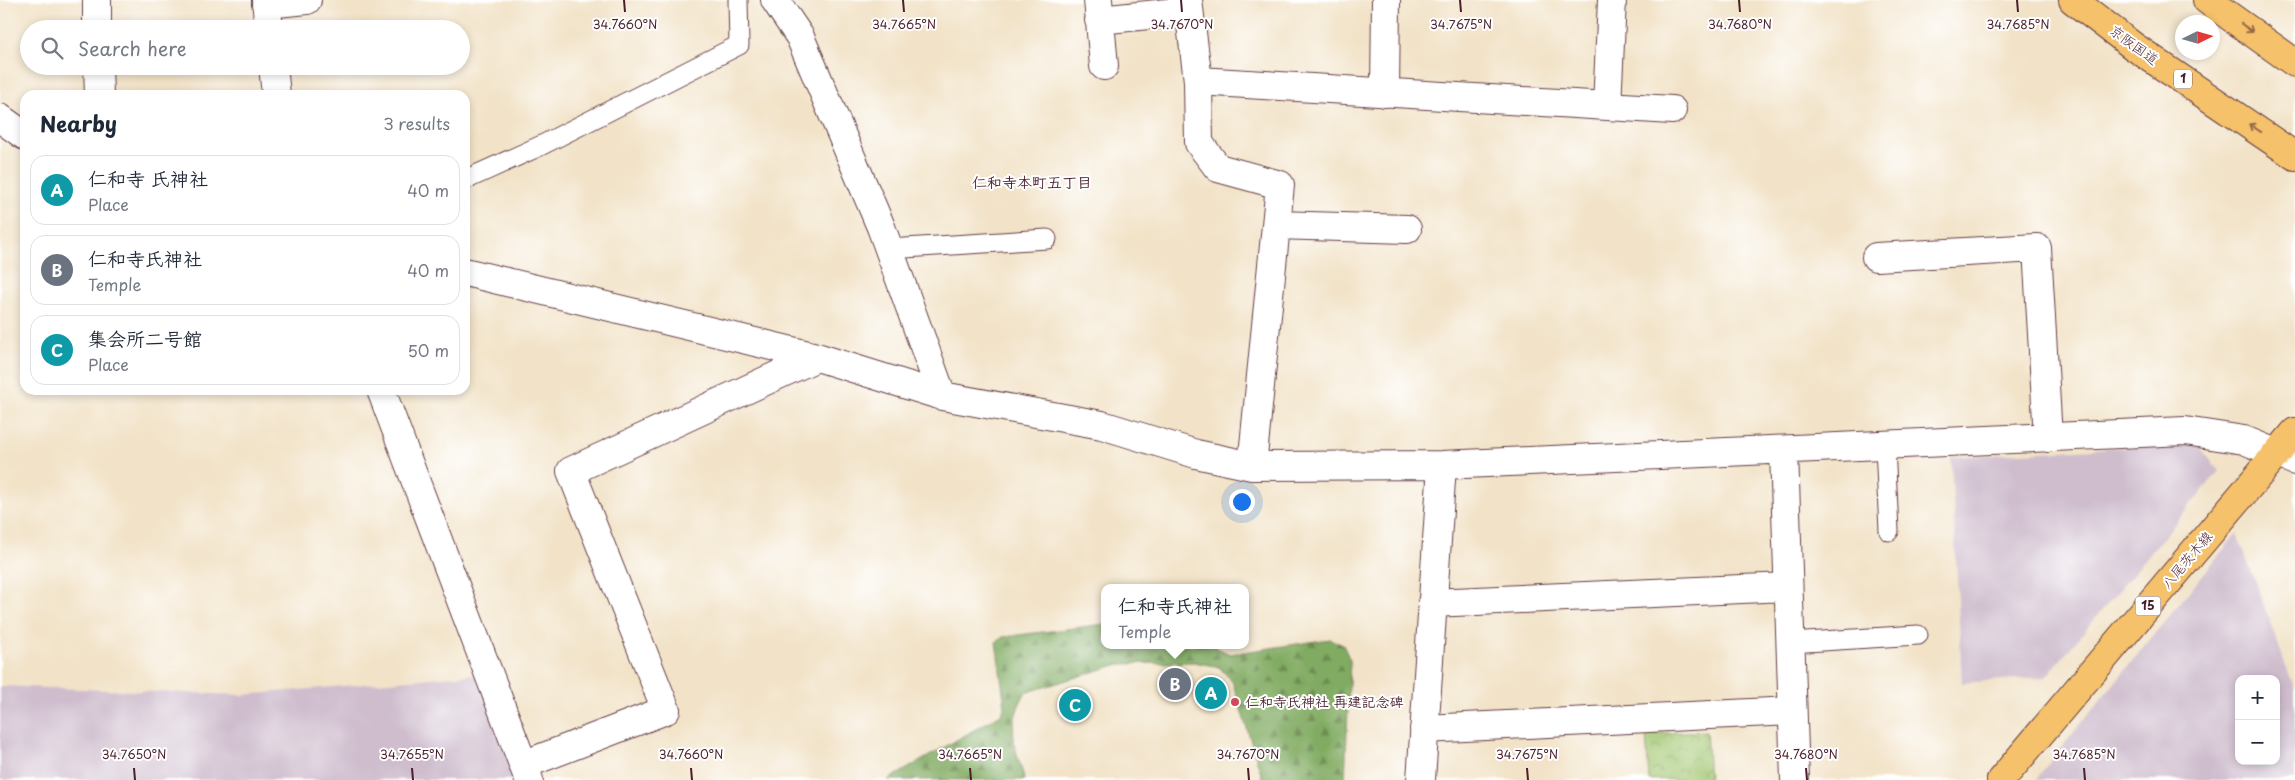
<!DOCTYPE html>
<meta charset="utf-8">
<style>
:root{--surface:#fff;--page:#f6f6f7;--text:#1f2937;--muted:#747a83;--line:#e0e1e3;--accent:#d93025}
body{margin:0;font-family:"Playpen Sans","Klee One",sans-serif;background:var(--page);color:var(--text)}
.controls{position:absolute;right:15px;bottom:15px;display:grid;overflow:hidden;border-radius:10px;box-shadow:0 2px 8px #0003}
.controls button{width:45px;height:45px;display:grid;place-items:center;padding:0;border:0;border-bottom:1px solid var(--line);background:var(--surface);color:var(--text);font:25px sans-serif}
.compass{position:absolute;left:2175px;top:15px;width:45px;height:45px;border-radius:50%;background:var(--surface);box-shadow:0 2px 8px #0003;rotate:85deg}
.you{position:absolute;left:1241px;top:501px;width:18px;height:18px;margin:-12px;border:4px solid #fff;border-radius:50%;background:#1a73e8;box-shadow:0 0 0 8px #1a73e833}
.badge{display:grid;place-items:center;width:32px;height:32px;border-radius:50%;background:var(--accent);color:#fff;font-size:16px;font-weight:700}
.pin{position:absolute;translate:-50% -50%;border:2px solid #fff;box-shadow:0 1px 5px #0006}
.popup{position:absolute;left:1101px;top:584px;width:148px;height:65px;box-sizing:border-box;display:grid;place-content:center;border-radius:10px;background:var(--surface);filter:drop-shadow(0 1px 4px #0005);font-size:16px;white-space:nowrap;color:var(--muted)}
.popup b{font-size:19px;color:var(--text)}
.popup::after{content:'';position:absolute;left:50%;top:100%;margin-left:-10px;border:10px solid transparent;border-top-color:var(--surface)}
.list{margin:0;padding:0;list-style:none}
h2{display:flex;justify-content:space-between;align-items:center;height:65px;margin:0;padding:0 20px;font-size:21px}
h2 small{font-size:16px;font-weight:400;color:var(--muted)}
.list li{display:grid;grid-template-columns:32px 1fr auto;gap:15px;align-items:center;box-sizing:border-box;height:70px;margin:0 10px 10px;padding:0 10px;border:1px solid var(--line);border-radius:15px}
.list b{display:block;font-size:19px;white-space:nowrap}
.list p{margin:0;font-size:16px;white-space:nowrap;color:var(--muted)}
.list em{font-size:16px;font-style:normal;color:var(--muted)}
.icon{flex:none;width:28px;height:28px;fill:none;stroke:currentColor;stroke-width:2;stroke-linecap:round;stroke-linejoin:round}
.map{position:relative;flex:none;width:2295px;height:780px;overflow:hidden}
.search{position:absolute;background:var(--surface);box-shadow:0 2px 8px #0003;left:20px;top:20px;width:450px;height:55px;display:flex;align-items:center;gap:12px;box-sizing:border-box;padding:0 18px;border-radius:28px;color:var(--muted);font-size:19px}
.panel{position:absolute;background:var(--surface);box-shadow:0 2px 8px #0003;left:20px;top:90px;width:450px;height:305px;border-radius:15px}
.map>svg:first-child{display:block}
.industrial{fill:#cfbdce;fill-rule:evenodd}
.forest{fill:url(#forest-firs);stroke:#666546}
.park{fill:url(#park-crowns);stroke:#76724e}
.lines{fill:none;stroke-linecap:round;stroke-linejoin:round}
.service-casing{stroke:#633c43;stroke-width:21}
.minor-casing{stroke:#633c43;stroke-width:30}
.primary-casing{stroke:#633c43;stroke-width:30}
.trunk-casing{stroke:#633c43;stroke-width:30}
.service{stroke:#fff;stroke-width:19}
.minor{stroke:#fff;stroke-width:28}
.primary{stroke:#f5c16b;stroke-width:28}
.trunk{stroke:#f5c16b;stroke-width:28}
.oneway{stroke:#976848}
.ticks{fill:none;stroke:#4a1f2b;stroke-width:2}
.poi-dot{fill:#d1495b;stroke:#fff;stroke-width:2}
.labels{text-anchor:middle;stroke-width:4;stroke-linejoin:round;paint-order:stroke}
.shield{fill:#fff;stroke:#80626b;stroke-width:1}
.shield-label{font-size:12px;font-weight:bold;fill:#4a1f2b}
.street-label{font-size:14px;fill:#4a1f2b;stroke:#fff}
.poi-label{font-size:14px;font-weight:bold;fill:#4a1f2b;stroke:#fff;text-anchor:start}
.neighbourhood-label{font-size:15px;font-weight:bold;fill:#4a1f2b;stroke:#fff}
.ticks-label{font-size:12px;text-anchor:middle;fill:#4a1f2b;stroke:#fff;stroke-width:4;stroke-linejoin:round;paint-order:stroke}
</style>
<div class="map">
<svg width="2295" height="780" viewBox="0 0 2295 780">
<defs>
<pattern id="forest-firs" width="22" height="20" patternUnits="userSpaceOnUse" patternTransform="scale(1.25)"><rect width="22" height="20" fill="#81ab62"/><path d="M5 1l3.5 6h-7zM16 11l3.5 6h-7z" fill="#6c8b51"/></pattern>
<pattern id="park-crowns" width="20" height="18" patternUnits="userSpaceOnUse" patternTransform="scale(1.25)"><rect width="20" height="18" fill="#a2c670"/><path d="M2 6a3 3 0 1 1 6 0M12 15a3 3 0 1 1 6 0" fill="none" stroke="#86a05c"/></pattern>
</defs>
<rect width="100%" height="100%" fill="#fff"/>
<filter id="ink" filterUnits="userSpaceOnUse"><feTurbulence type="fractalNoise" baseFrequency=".02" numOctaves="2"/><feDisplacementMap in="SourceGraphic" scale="10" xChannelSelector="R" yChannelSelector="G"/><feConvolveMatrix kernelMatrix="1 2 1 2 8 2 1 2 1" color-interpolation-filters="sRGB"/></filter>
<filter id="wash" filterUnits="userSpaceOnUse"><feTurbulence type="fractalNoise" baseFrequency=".0096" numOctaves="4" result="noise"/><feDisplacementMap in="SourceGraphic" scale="20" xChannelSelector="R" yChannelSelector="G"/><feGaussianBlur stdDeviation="1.12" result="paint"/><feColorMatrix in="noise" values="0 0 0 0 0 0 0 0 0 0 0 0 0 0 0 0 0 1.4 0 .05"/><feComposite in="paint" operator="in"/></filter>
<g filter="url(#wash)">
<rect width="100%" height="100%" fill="#f2e3c8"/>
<path class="industrial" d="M2197 443 2219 471 2046 677 1962 683 1951 457Z
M2237 533 2295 690V780H2035ZM2239 679H2276V761H2239Z
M477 674 519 780H0V686L243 695Z"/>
<path class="forest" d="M1105 624V645H1216V648L1230 654 1330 639 1343 645 1350 660 1345 780H1263L1232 681 1219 667 1194 662 1119 664 1025 693C1006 728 1014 745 1025 780H888L1001 714 1005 707 996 642 1003 637Z"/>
<path class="park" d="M1706 731 1709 779 1649 780 1646 734Z"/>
</g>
<g filter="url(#ink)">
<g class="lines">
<defs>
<path id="service" d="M465 180 542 145 739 45 738 0
M889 249 1047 239
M1885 446 1889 531
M1790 643 1918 635"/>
<path id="minor" d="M97 0V29
M266 0 269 29
M775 0 800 37 881 227 942 396
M1098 0 1104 66
M1188 0 1198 81 1199 143 1218 168 1280 185 1252 466
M266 4 307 0
M1099 20 1188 11
M98 66 99 95
M273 66 276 95
M1198 81 1672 110
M1385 93 1386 0
M1607 106 1612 0
M0 118 25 136
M1276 225 1407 229
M1876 257 2037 248 2048 438
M465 272 817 357 942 396 1102 425 1196 454 1252 466 1442 465 2185 431 2244 440 2295 461
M381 390 529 780
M1784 451 1795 780
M1432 603 1788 587
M1424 729 1792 711
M523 765 666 710 571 471 817 357
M1421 780 1442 465"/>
<path id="primary" d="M2001 780 2295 432"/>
<path id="trunk" d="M2073 0 2133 46 2295 156
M2207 0 2295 63"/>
</defs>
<use href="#service" class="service-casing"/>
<use href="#minor" class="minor-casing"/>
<use href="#primary" class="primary-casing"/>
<use href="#trunk" class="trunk-casing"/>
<use href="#service" class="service"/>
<use href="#minor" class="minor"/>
<use href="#primary" class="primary"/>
<use href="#trunk" class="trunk"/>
</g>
<defs><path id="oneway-shaft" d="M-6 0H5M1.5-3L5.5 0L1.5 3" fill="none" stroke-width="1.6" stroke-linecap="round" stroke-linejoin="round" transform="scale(1.25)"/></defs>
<g class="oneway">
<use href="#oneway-shaft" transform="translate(2247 28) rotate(36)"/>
<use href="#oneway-shaft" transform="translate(2255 128) rotate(-146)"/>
</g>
</g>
<path class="ticks" d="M624 0 625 12M903 0 904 12M1181 0 1182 12M1460 0 1461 12M1739 0 1740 12M2017 0 2018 12M134 768 135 780M412 768 413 780M691 768 692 780M970 768 971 780M1248 768 1249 780M1527 768 1528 780M1806 768 1807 780M2084 768 2085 780"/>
<circle class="poi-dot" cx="1235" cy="702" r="5"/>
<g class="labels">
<g class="shield">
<rect x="2174" y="69.5" width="18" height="19" rx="4"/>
<rect x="2135.5" y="596.5" width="25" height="19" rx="4"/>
</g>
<g class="shield-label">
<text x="2183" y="83">1</text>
<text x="2148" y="610">15</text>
</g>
<g class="street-label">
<text transform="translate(2134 45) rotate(36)" y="5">京阪国道</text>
<text transform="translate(2187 560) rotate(-50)" y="5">八尾茨木線</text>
</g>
<g class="poi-label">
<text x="1245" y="707">仁和寺氏神社 再建記念碑</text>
</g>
<g class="neighbourhood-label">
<text x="1032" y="188">仁和寺本町五丁目</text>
</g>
</g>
<g class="ticks-label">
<text x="625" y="29">34.7660°N</text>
<text x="904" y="29">34.7665°N</text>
<text x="1182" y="29">34.7670°N</text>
<text x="1461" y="29">34.7675°N</text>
<text x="1740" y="29">34.7680°N</text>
<text x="2018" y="29">34.7685°N</text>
<text x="134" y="759">34.7650°N</text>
<text x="412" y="759">34.7655°N</text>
<text x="691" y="759">34.7660°N</text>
<text x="970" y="759">34.7665°N</text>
<text x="1248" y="759">34.7670°N</text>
<text x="1527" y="759">34.7675°N</text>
<text x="1806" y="759">34.7680°N</text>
<text x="2084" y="759">34.7685°N</text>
</g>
</svg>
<div class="controls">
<button>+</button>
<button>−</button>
</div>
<svg class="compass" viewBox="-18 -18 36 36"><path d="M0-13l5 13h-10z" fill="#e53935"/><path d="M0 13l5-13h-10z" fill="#747a83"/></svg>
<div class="you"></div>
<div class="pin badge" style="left:1211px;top:693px;background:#0f9aa8">A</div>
<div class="pin badge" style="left:1175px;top:684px;background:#6b7280">B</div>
<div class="popup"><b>仁和寺氏神社</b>Temple</div>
<div class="pin badge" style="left:1075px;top:705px;background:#0f9aa8">C</div>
<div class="search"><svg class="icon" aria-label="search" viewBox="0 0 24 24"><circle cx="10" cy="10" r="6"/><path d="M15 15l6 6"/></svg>Search here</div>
<section class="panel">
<h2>Nearby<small>3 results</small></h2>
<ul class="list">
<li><span class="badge" style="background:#0f9aa8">A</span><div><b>仁和寺 氏神社</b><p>Place</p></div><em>40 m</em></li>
<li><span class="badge" style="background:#6b7280">B</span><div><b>仁和寺氏神社</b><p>Temple</p></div><em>40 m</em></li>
<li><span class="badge" style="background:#0f9aa8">C</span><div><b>集会所二号館</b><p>Place</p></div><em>50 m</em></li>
</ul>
</section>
</div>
